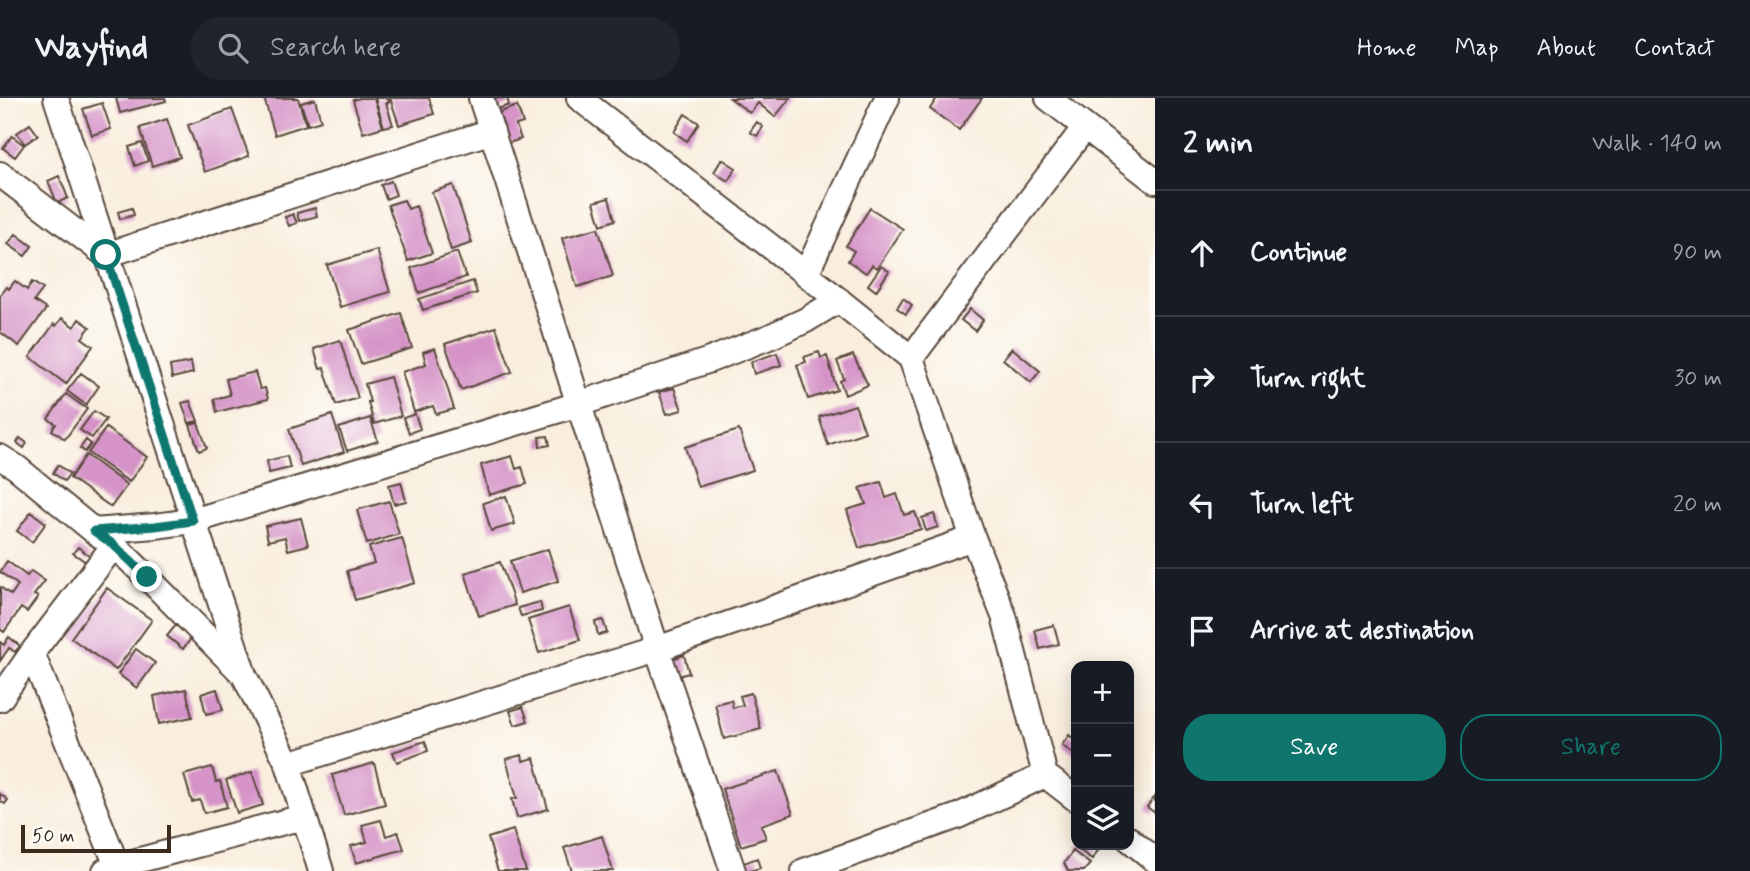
<!DOCTYPE html>
<meta charset="utf-8">
<style>
:root{--surface:#171b24;--page:#20242c;--text:#f1f3f6;--muted:#9ea1a6;--line:#363941;--accent:#0f766e}
body{margin:0;font-family:Mynerve,sans-serif;background:var(--page);color:var(--text)}
.controls{position:absolute;right:21px;bottom:21px;display:grid;overflow:hidden;border-radius:14px;box-shadow:0 4px 18px #0003}
.controls button{width:63px;height:63px;display:grid;place-items:center;padding:0;border:0;border-bottom:2px solid var(--line);background:var(--surface);color:var(--text);font:35px sans-serif}
.scale{position:absolute;left:21px;bottom:18px;width:150px;box-sizing:border-box;padding-left:7px;border:4px solid #3b2a1e;border-top:0;font-size:19px;line-height:24px;white-space:nowrap;color:#3b2a1e;-webkit-text-stroke:5px #fdfcf7;paint-order:stroke}
.stop{position:absolute;width:21px;height:21px;margin:-16px;border:5px solid #0f766e;border-radius:50%;background:#fff}
.stop.end{background:#0f766e;border-color:#fff;box-shadow:0 2px 7px #0008}
.list{margin:0;padding:0;list-style:none}
h2{display:flex;justify-content:space-between;align-items:center;height:91px;margin:0;padding:0 28px;font-size:30px}
h2 small{font-size:23px;font-weight:400;color:var(--muted)}
.list li{display:grid;grid-template-columns:46px 1fr auto;gap:21px;align-items:center;box-sizing:border-box;height:126px;padding:0 28px;border-top:2px solid var(--line)}
.list b{display:block;font-size:26px;white-space:nowrap}
.list em{font-size:23px;font-style:normal;color:var(--muted)}
.actions{display:flex;gap:14px;padding:21px 28px}
.actions a{flex:1;padding:16px 0;border:2px solid var(--accent);border-radius:28px;text-align:center;font-size:24px;color:var(--accent)}
.actions .main{background:var(--accent);color:#fff}
.icon{flex:none;width:38px;height:38px;fill:none;stroke:currentColor;stroke-width:2;stroke-linecap:round;stroke-linejoin:round}
.map{position:relative;flex:none;width:1155px;height:773px;overflow:hidden}
header{display:flex;align-items:center;gap:42px;box-sizing:border-box;height:98px;padding:0 35px;background:var(--surface);border-bottom:2px solid var(--line)}
header strong{font-size:33px}
nav{display:flex;gap:38px;margin-inline-start:auto;font-size:24px}
.search{width:490px;height:63px;background:var(--page);display:flex;align-items:center;gap:18px;box-sizing:border-box;padding:0 24px;border-radius:38px;color:var(--muted);font-size:26px}
main{display:flex}
aside{flex:1;background:var(--surface)}
.map>svg:first-child{display:block}
.building{fill:#d593c7}
.lines{fill:none;stroke-linecap:round;stroke-linejoin:round}
.minor-casing{stroke:#58473b;stroke-width:28}
.minor{stroke:#fff;stroke-width:24}
.route{stroke:#0f766e;stroke-width:9}
</style>
<header>
<strong>Wayfind</strong>
<div class="search"><svg class="icon" aria-label="search" viewBox="0 0 24 24"><circle cx="10" cy="10" r="6"/><path d="M15 15l6 6"/></svg>Search here</div>
<nav><a>Home</a><a>Map</a><a>About</a><a>Contact</a></nav>
</header>
<main>
<div class="map">
<svg width="1155" height="773" viewBox="0 0 1155 773">
<rect width="100%" height="100%" fill="#fdfcf7"/>
<filter id="ink" filterUnits="userSpaceOnUse"><feTurbulence type="fractalNoise" baseFrequency=".0143" numOctaves="2"/><feDisplacementMap in="SourceGraphic" scale="14" xChannelSelector="R" yChannelSelector="G"/><feConvolveMatrix kernelMatrix="1 2 1 2 8 2 1 2 1" color-interpolation-filters="sRGB"/></filter>
<filter id="wash" filterUnits="userSpaceOnUse"><feTurbulence type="fractalNoise" baseFrequency=".00686" numOctaves="4" result="noise"/><feDisplacementMap in="SourceGraphic" scale="28" xChannelSelector="R" yChannelSelector="G"/><feGaussianBlur stdDeviation="1.57" result="paint"/><feColorMatrix in="noise" values="0 0 0 0 0 0 0 0 0 0 0 0 0 0 0 0 0 1.4 0 .05"/><feComposite in="paint" operator="in"/></filter>
<g filter="url(#wash)">
<rect width="100%" height="100%" fill="#f9eede"/>
<g id="blocks">
<path class="building" d="M116 0H165L166 3 120 15Z
M264 0H298L306 27 275 37Z
M360 0H374L383 29 363 35 353 2Z
M375 0H388L389 4 386 5 393 27 384 29Z
M390 0H429L434 16 399 27Z
M491 0H507L509 7 495 12Z
M730 0H790L775 19 758 5 750 15Z
M937 0H982L959 32 930 11Z
M315 1 321 23 308 27 301 5Z
M102 5 111 31 92 37 83 11Z
M517 8 523 25 516 27 521 41 505 46 494 16Z
M232 11 249 58 205 74 188 27Z
M685 16 699 25 687 43 674 34Z
M167 21 180 59 152 68 140 30Z
M757 24 763 29 757 38 750 34Z
M30 26 38 37 25 46 17 35Z
M12 38 24 47 15 59 3 50Z
M142 45 148 63 135 68 129 49Z
M722 61 736 70 728 83 714 74Z
M59 78 68 100 57 105 48 83Z
M391 83 396 97 386 101 381 87Z
M453 87 472 145 451 152 432 94Z
M609 100 615 122 601 127 594 104Z
M404 102 408 111 416 108 432 155 408 163 388 107Z
M132 110 134 117 120 121 118 114Z
M315 110 317 118 299 123 297 115Z
M870 110 903 131 877 170 872 167 866 175 848 163 854 153 846 148Z
M293 116 297 125 289 128 285 119Z
M598 130 613 178 577 189 562 140Z
M16 136 32 148 25 158 8 146Z
M377 152 390 194 340 209 327 167Z
M457 154 466 179 419 195 411 170Z
M881 168 889 173 876 193 868 187Z
M15 183 27 192 32 184 43 191 34 203 46 211 19 248 0 234V198L7 189 9 191Z
M473 183 477 195 423 212 419 201Z
M903 200 912 207 906 216 897 210Z
M970 211 983 222 975 233 961 222Z
M401 215 412 250 361 266 349 232Z
M62 220 74 229 79 221 90 229 82 240 93 248 66 286 30 259 54 226 56 228Z
M496 229 512 274 461 292 445 246Z
M340 242 358 300 336 307 324 270 320 271 314 251Z
M435 250 454 311 436 316 433 308 414 314 402 274 426 266 423 254Z
M1012 250 1040 273 1031 284 1003 261Z
M819 254 821 260 827 258 837 292 808 301 797 267 806 264 804 259Z
M777 255 781 267 754 276 751 264Z
M853 257 868 287 845 297 840 283 844 281 837 263Z
M191 264 193 275 172 280 170 268Z
M255 274 260 291 265 290 268 301 217 314 214 301 230 297 226 281Z
M81 275 99 288 86 307 67 293Z
M390 279 401 318 374 326 368 304H370L365 286Z
M674 290 682 312 667 316 659 294Z
M66 296 87 311 65 341 52 332 56 326 48 321Z
M190 303 198 323 189 325 182 305Z
M855 307 865 334 828 347 819 319Z
M94 313 106 321 92 340 80 332Z
M415 316 420 331 409 335 403 320Z
M332 317 344 354 301 368 289 331Z
M370 320 378 343 347 353 339 330Z
M198 325 207 350 199 353 190 327Z
M106 330 147 359 129 384 88 355Z
M739 332 753 372 698 389 685 349Z
M548 338 550 347 540 349 539 339Z
M20 340 27 345 24 350 17 345Z
M86 342 91 346 85 354 80 350Z
M86 357 127 387 111 409 70 380Z
M287 358 290 370 269 375 267 363Z
M512 358 516 371 522 369 527 386 489 397 481 367Z
M58 367 70 376 64 383 53 375Z
M401 384 406 403 394 406 389 387Z
M881 384 886 400 897 396 904 417 915 414 921 431 859 450 847 412 866 406 860 390Z
M506 398 515 426 491 433 483 405Z
M389 403 399 436 367 446 357 412Z
M31 414 46 425 32 444 17 433Z
M934 416 938 429 926 433 922 420Z
M301 420 308 447 288 452 285 439 268 443 265 428Z
M402 440 415 485 355 502 347 473 374 465 369 449Z
M78 449 90 458 86 464 73 455Z
M548 451 558 483 520 495 510 463Z
M7 463 27 478 31 473 45 483 34 497 38 499 27 514 21 510 4 534 0 531V489L11 497 18 487 0 474Z
M500 464 515 507 479 518 465 475Z
M107 490 152 522 116 572 71 540Z
M540 504 542 513 521 518 518 510Z
M569 509 580 542 539 555 528 522Z
M603 522 607 535 598 537 595 524Z
M176 527 192 539 183 551 167 538Z
M1054 527 1059 546 1040 551 1035 532Z
M9 539 20 548 15 554 9 550 0 563V544L4 547Z
M136 551 155 565 137 590 118 576Z
M684 557 689 575 674 579 669 562Z
M186 591 192 619 159 626 154 598Z
M217 591 223 612 206 616 201 596Z
M751 595 761 631 724 641 715 606 731 602 733 610 743 607 740 598Z
M523 609 528 623 515 627 510 613Z
M1069 637 1076 643V658L1062 647Z
M425 643 428 653 397 664 393 654Z
M522 657 523 663 534 660 548 711 517 720 512 701 517 700 506 661Z
M374 665 385 706 344 717 332 677Z
M212 669 216 684 220 683 227 709 204 715 200 702 192 704 184 677Z
M778 673 793 716 761 727 766 740 741 748 722 691Z
M252 674 263 707 237 715 226 682Z
M0 696 8 702 5 706 0 703Z
M1155 698V715L1147 709Z
M381 722 386 738 398 734 404 751 356 765 351 748 367 744 362 727Z
M513 732 526 773H498L488 740Z
M602 738 613 773H572L564 750Z
M1077 747H1094L1099 751 1092 761 1075 749Z
M1073 753 1090 766 1084 773H1068L1064 765Z
M757 760 760 770 750 773H738L736 768Z"/>
</g>
</g>
<g filter="url(#ink)">
<use href="#blocks" fill-opacity="0" stroke="#58473b" stroke-width="2"/>
<g class="lines">
<defs>
<path id="minor" d="M56 0 244 577 288 666 321 773
M481 0 657 551 733 773
M579 0 806 176 911 260 973 440 1004 518 1045 677 958 718 804 773
M1048 0 1155 83
M0 76 106 157 492 33
M806 176 887 0
M911 260 1085 29
M0 359 16 369 94 433 155 428 193 423 579 306 710 262 769 239 806 222 839 202
M94 433 114 447 147 479 240 573
M32 555 117 768
M0 601 32 555 114 447
M288 666 657 551 973 440
M1045 677 1076 701
M1129 741 1155 762
M105 773 117 768 303 719"/>
</defs>
<use href="#minor" class="minor-casing"/>
<use href="#minor" class="minor"/>
</g>
</g>
<g class="lines" filter="url(#ink)">
<path class="route" d="M106 157 193 423 155 428 94 433 114 447 147 479"/>
</g>
</svg>
<div class="controls">
<button>+</button>
<button>−</button>
<button><svg class="icon" aria-label="layers" viewBox="0 0 24 24"><path d="M12 4l9 5-9 5-9-5zM3 14l9 5 9-5"/></svg></button>
</div>
<div class="scale">50 m</div>
<div class="stop" style="left:106px;top:157px"></div>
<div class="stop end" style="left:147px;top:479px"></div>
</div>
<aside>
<h2>2 min<small>Walk · 140 m</small></h2>
<ul class="list">
<li><svg class="icon" aria-label="ahead" viewBox="0 0 24 24"><path d="M12 20V5M6 11l6-6 6 6"/></svg><div><b>Continue</b></div><em>90 m</em></li>
<li><svg class="icon" aria-label="right" viewBox="0 0 24 24"><path d="M7 20v-9h11M14 6l5 5-5 5"/></svg><div><b>Turn right</b></div><em>30 m</em></li>
<li><svg class="icon" aria-label="left" viewBox="0 0 24 24"><path d="M17 20v-9H6M10 6l-5 5 5 5"/></svg><div><b>Turn left</b></div><em>20 m</em></li>
<li><svg class="icon" aria-label="arrive" viewBox="0 0 24 24"><path d="M6 21V4h12l-3 4 3 4H6"/></svg><div><b>Arrive at destination</b></div></li>
</ul>
<div class="actions"><a class="main">Save</a><a>Share</a></div>
</aside>
</main>
